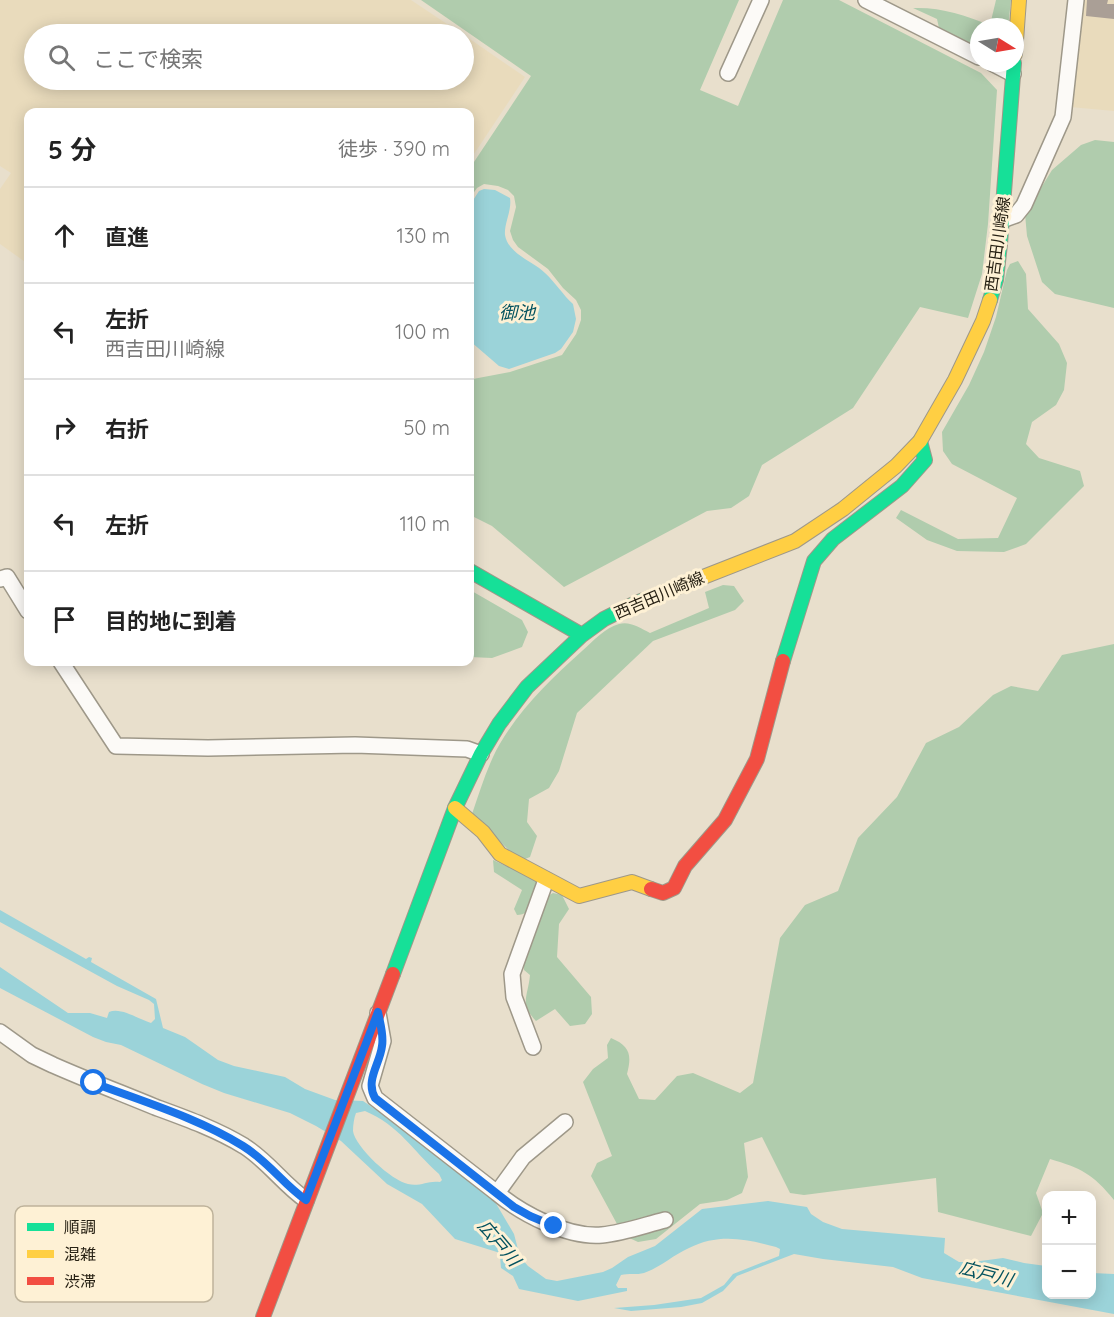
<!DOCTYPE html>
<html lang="ja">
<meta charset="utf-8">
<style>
:root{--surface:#fff;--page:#f6f6f6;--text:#222;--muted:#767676;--line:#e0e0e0}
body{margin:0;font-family:Quicksand,"Noto Sans JP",sans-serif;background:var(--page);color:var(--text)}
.controls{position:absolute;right:18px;bottom:18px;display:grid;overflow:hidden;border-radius:12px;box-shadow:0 3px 15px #0003}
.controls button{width:54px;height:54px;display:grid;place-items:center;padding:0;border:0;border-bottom:2px solid var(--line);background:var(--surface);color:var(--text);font:30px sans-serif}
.compass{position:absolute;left:970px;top:18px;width:54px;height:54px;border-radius:50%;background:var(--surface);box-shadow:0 3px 15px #0003;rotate:101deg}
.stop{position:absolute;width:18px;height:18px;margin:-14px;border:4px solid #1a73e8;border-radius:50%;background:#fff}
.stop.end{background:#1a73e8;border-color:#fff;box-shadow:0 2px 6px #0008}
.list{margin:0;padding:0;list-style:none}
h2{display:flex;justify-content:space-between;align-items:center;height:78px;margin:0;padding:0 24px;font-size:26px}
h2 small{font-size:20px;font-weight:400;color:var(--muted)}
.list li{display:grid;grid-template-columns:39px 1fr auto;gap:18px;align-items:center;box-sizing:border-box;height:96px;padding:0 24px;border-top:2px solid var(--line)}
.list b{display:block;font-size:22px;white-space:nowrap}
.list p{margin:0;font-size:20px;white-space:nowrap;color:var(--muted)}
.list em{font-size:20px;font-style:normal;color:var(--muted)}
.icon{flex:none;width:33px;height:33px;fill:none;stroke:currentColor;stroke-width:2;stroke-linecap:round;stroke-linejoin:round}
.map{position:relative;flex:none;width:1114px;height:1317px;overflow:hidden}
.search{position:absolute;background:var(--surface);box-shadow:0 3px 15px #0003;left:24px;top:24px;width:450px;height:66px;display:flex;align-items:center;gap:15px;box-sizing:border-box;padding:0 21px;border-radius:33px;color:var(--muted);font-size:22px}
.panel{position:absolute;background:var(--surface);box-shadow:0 3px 15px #0003;left:24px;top:108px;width:450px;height:558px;border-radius:12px}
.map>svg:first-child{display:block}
.built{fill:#e9dbbc}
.forest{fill:#b0ccad}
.water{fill:#9bd3d9;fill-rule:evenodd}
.building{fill:#aa9f96}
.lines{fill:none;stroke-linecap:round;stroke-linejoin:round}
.street-casing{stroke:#9e9889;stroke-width:18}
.fast-casing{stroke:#9e9889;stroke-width:16}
.slow-casing{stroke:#9e9889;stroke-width:16}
.jam-casing{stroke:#9e9889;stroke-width:16}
.street{stroke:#fcfaf7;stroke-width:15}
.fast{stroke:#16e098;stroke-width:14}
.slow{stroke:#ffcf43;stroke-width:14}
.jam{stroke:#f24e42;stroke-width:14}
.route{stroke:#1a73e8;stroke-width:8}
.labels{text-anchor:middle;stroke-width:6;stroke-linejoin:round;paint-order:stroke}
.street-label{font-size:16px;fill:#272114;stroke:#fef1d5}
.water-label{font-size:18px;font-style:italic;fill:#05535f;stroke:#fef1d5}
.key{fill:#fef1d5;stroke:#beb39b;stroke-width:1.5}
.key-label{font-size:16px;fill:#272114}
</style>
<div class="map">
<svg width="1114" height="1317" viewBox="0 0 1114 1317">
<rect width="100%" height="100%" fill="#e8dfcc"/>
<path class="built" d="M0 0H411L462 34H34V80H464V35L525 77 470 160V112H28V264L0 244V189L11 173 0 166Z
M1081 0H1114V111L1070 107Z"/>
<path class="forest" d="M421 0H739L700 90 738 106 783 0H839L981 73 997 90 988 224 982 274 968 318 920 307 853 408 762 465 749 496 731 508 707 511 564 587 492 526 470 515V385L473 379 510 372 562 355 576 334 581 320V310L576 300 563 288 548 269 518 247 513 240 510 231 516 207 514 196 508 190 498 186 484 184 477 188 470 198V168L531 76Z
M996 0H1011L1008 27H979V47L939 28 937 19 913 8C941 7 964 15 990 25Z
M1095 140 1114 142V308L1055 294 1042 282 1027 236 1025 214 1052 170 1081 145Z
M1018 261 1026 274 1028 309 1059 344 1067 363 1064 390 1056 405 1032 422 1026 444 1039 458 1080 471 1084 486 1026 544 1004 552 957 551 927 540 896 518 901 510 958 539 998 538 1017 498 952 464 943 451 942 432 969 385 984 352 996 317 1007 270 1010 264Z
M723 585 734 586 744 601 735 610 653 641 577 713 559 771 549 788 529 799 527 822 537 836 530 857 520 861 472 814C481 788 489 760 504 737 525 704 553 677 582 651 592 642 606 627 619 624 630 621 640 628 650 633L709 608 705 592Z
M470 590 522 620 528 632 522 647 492 658 470 657Z
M1114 644V1200C1093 1174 1081 1168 1050 1159L1036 1193 1043 1213 1031 1236 938 1212 936 1178 804 1195 790 1193 762 1137 744 1143 748 1177 742 1193 727 1200 700 1204 656 1239 638 1242 623 1235 591 1176 597 1163 612 1156 583 1082 593 1069 608 1058 607 1045 611 1038C630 1046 632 1055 627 1074L639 1099 655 1100 677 1076 693 1073 740 1093 753 1083 780 938 805 905 838 891 858 838 897 797 926 743 959 727 993 695 1011 686 1038 691 1062 655Z
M493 860 535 879 539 889C534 902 533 914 517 915L514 909 522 890 494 872Z
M553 893 562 895 569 909 559 924 557 957 591 997 592 1014 585 1024 570 1026 555 1009 536 1021C519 1003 528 997 530 975L524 970V957L546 897Z"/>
<path class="water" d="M484 189 495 190 510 198C512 211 504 223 505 235 508 254 533 261 545 273 555 282 563 295 573 304L576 319 573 332 561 349 555 353 509 369 499 366 470 341V205L479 191Z
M0 910 86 959 89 957 92 958 91 962 156 999 163 1028 185 1037 218 1060 234 1066 285 1077 305 1089 335 1100 363 1101 384 1115 491 1195 514 1234 520 1257 528 1266 546 1279 557 1281 603 1272 612 1268 628 1257 655 1246 702 1209 768 1201 807 1207 811 1214 823 1222 842 1229 945 1238 944 1253 959 1262H973L1003 1258 1024 1263 1046 1266V1294H1092V1273L1114 1274V1314L922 1278 893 1267 823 1259 794 1254 737 1276 723 1291 702 1303 681 1307 631 1311 614 1308 654 1305 701 1298 724 1285 733 1274 779 1256 780 1249 776 1247C746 1239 719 1233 689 1248 673 1255 661 1267 644 1273 637 1275 628 1273 621 1275L616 1285 618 1288H627V1291L578 1301 519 1289 513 1276 501 1268 500 1256 497 1252 455 1239 422 1204 387 1184 341 1141 316 1126 290 1113 224 1093 202 1084 121 1045 106 1042 93 1037 0 988V967L68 1013H90L107 1018 109 1012C121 1007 138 1019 151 1023L155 1019 154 1004 149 1000 117 986 0 922ZM365 1111C400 1126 412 1150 439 1174L442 1180 440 1182C428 1180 420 1187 408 1184 392 1181 355 1147 353 1131 353 1125 354 1118 356 1113Z"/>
<path class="building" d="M1087 0H1108L1107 4H1114V19L1086 16Z"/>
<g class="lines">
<defs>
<path id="street" d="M866 0 979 57
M992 63 1013 74
M728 73 761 0
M1002 220 1016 215 1024 205 1063 117 1076 0
M0 579 7 577 28 611
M61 662 116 746 208 748 355 745 467 749 481 754
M378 1013 383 1041 370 1086 375 1098 497 1193
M0 1032 32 1055 53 1065C87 1080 121 1093 155 1107 185 1118 216 1129 244 1146 269 1162 283 1184 306 1200
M533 1047 514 997 512 974 546 880
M565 1122 523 1157 497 1193C522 1214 568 1238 602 1235 623 1233 645 1225 665 1220"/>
<path id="fast" d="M990 300 996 280 1000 244 1014 63
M470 571 582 635
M783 661 814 561 833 539 902 486 925 460 920 441
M393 974 455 808 481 754 499 724 527 687 582 635 604 619 636 603 693 581"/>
<path id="slow" d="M1015 54 1019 0
M693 581 795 541 843 509 896 466 920 441 955 380 983 321 990 300
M455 808 483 832 500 854 579 896 632 882 651 889"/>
<path id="jam" d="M651 889 663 893 674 888 685 866 725 820 757 759 783 661
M263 1317 393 974"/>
</defs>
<use href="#street" class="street-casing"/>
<use href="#fast" class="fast-casing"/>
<use href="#slow" class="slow-casing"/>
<use href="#jam" class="jam-casing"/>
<use href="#street" class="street"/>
<use href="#fast" class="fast"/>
<use href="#slow" class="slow"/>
<use href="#jam" class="jam"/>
</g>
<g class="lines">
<path class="route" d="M94 1083C144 1102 198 1118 243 1146 269 1162 283 1184 306 1200L378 1012C380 1023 384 1035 382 1046 380 1064 365 1080 375 1098L514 1207 530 1216 554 1226"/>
</g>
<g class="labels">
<g class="street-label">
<text transform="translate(997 244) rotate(-82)" y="6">西吉田川崎線</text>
<text transform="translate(659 595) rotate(-23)" y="6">西吉田川崎線</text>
</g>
<g class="water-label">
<text x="517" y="319">御池</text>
<text transform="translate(499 1243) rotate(50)" y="6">広戸川</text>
<text transform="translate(986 1274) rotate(15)" y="6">広戸川</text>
</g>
</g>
<rect x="15" y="1206" width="198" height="96" rx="9" class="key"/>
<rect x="27" y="1223" width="27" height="8" fill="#16e098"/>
<rect x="27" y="1250" width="27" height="8" fill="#ffcf43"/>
<rect x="27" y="1277" width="27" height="8" fill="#f24e42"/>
<g class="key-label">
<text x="64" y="1233">順調</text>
<text x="64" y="1260">混雑</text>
<text x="64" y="1287">渋滞</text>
</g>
</svg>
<div class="controls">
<button>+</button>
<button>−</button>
</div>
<svg class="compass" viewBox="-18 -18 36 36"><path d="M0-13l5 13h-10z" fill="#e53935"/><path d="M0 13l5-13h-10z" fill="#767676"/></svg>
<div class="stop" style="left:94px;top:1083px"></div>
<div class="stop end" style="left:554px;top:1226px"></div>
<div class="search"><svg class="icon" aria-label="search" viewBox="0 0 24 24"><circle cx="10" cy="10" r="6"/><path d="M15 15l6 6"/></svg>ここで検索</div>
<section class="panel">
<h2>5 分<small>徒歩 · 390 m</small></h2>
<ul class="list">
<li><svg class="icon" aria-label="ahead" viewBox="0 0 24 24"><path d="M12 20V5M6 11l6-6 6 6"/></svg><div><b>直進</b></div><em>130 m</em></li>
<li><svg class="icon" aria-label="left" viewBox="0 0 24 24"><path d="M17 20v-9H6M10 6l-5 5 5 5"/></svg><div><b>左折</b><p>西吉田川崎線</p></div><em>100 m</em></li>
<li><svg class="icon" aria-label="right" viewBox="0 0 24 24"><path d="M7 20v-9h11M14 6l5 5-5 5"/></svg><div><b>右折</b></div><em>50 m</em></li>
<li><svg class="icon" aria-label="left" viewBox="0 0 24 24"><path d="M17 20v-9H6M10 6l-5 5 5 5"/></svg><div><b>左折</b></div><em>110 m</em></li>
<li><svg class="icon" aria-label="arrive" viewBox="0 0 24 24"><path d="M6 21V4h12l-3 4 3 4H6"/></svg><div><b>目的地に到着</b></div></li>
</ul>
</section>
</div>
